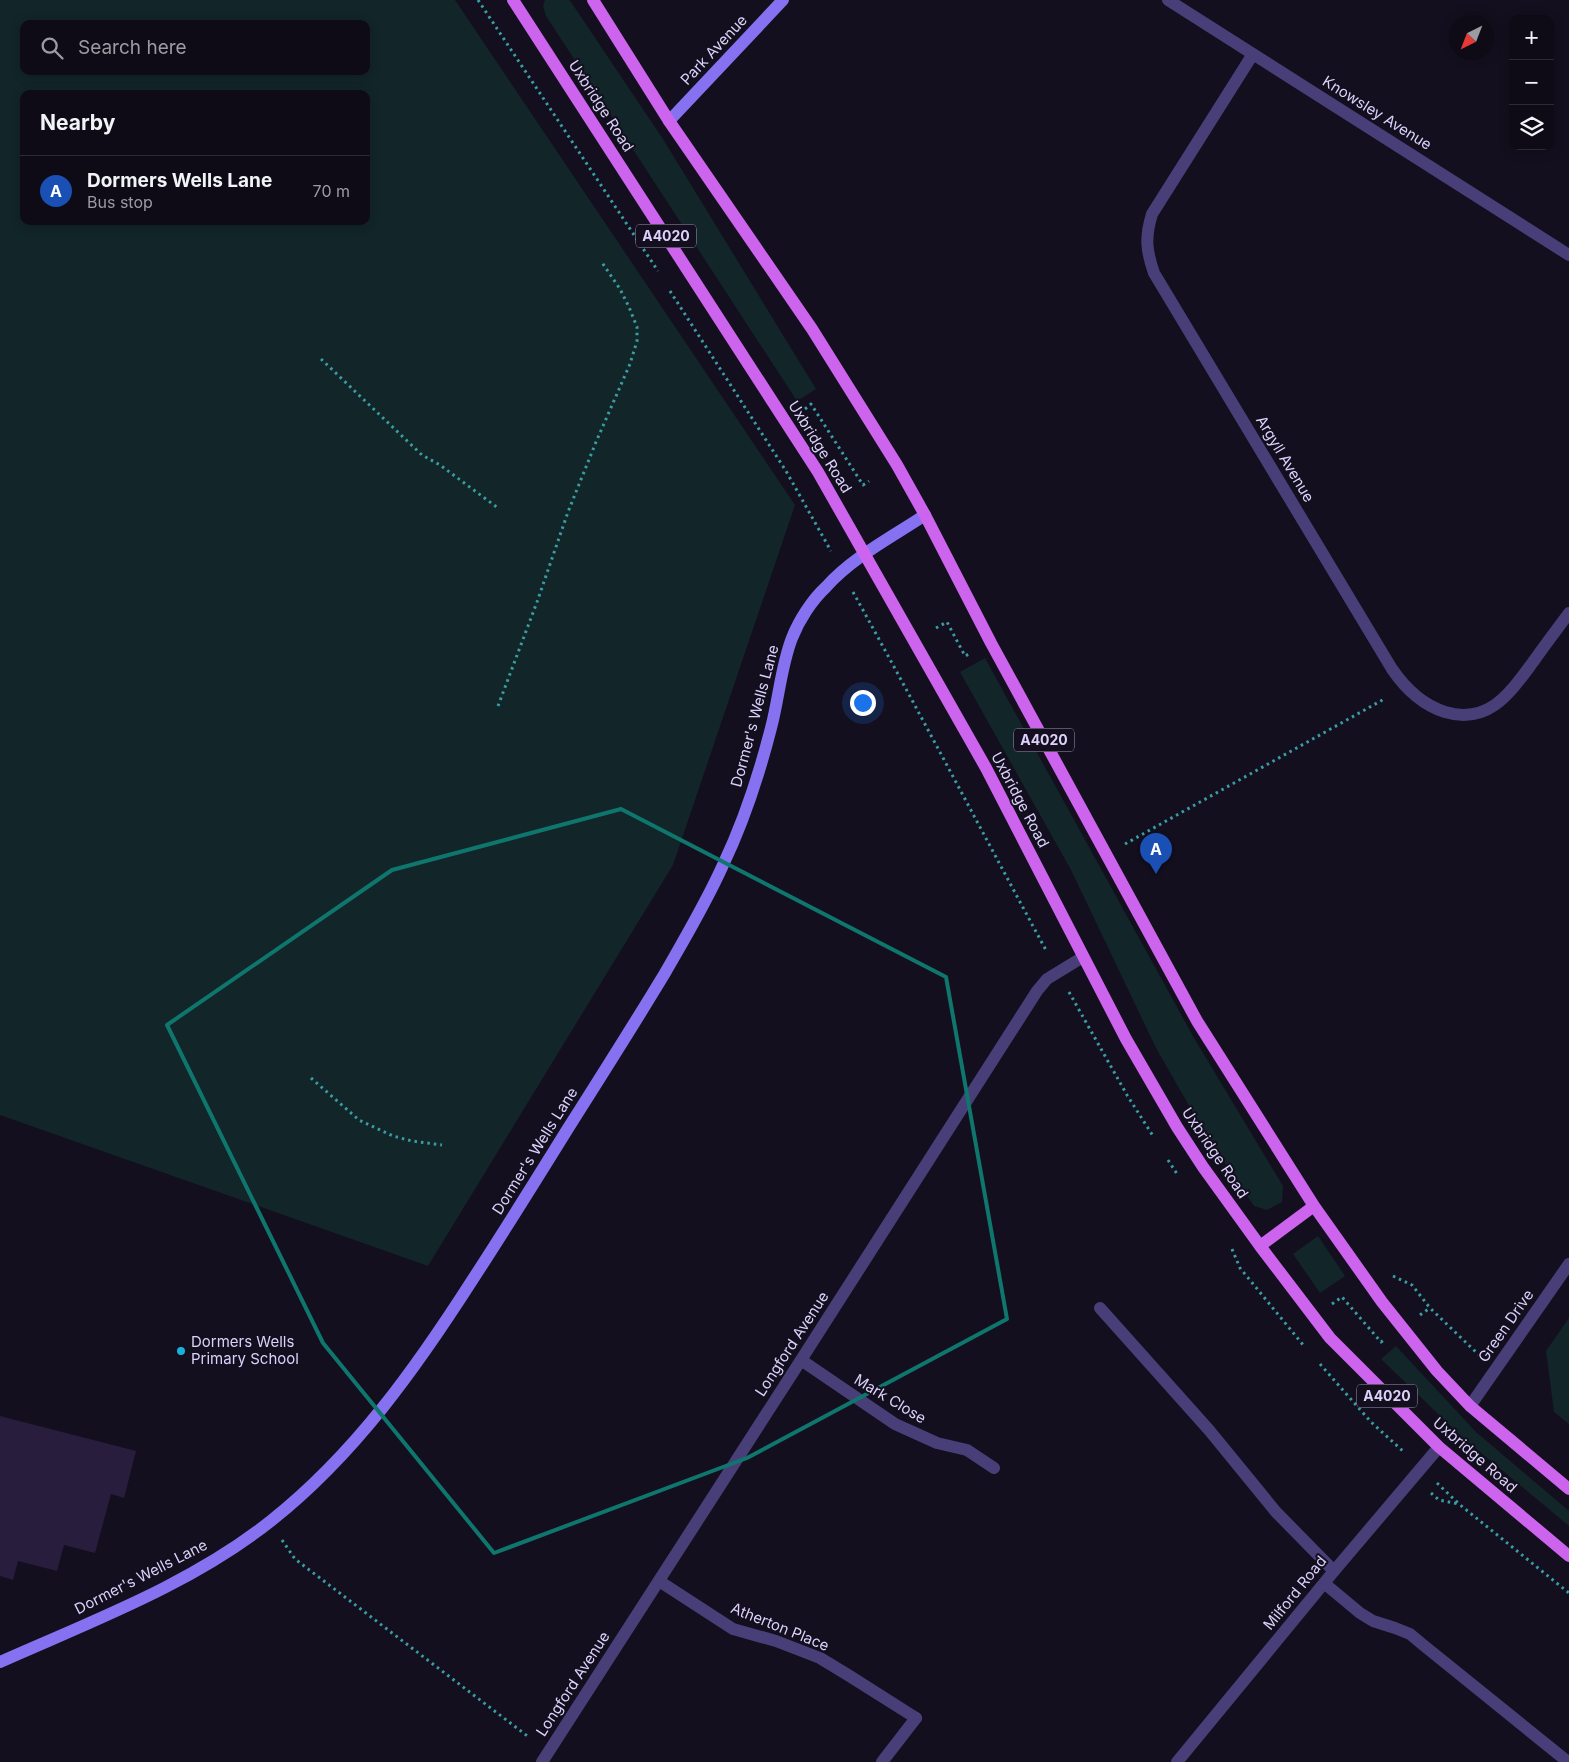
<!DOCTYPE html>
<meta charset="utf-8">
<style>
:root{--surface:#0e0b16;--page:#1c1923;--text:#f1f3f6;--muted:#9b9ba1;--line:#2e2b35;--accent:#2563eb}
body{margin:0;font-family:Inter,sans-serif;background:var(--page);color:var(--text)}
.controls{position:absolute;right:15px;top:15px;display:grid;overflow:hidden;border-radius:10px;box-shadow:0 2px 12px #0003}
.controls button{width:45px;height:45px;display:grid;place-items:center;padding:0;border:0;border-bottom:1px solid var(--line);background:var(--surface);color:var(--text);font:25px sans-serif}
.compass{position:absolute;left:1449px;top:15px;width:45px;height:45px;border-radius:50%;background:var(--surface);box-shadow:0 2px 12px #0003;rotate:222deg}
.you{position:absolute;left:862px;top:702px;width:18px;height:18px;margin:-12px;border:4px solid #fff;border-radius:50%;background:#1a73e8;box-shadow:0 0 0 8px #1a73e833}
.badge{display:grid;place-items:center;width:32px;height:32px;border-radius:50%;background:var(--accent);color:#fff;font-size:16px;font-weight:700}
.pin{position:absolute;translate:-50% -41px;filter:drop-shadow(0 1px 2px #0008)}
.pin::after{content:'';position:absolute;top:26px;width:18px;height:15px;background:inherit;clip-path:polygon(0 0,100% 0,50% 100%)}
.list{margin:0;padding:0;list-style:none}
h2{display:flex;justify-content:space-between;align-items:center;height:65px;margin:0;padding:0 20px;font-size:21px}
h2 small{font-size:16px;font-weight:400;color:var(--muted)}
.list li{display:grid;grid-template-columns:32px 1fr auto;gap:15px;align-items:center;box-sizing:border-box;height:70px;padding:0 20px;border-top:1px solid var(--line)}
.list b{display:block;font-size:19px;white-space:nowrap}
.list p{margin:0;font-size:16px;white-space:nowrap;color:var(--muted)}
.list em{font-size:16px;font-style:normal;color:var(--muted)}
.icon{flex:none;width:28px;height:28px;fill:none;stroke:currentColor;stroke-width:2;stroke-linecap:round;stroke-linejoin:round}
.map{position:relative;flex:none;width:1569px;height:1762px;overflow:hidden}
.search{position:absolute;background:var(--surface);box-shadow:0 2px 12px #0003;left:20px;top:20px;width:350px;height:55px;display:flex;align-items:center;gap:12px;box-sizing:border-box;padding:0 18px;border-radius:10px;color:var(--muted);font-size:19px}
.panel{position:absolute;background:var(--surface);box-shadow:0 2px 12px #0003;left:20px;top:90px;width:350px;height:135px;border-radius:10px}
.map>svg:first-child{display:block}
.green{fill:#122528;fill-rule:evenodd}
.building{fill:#281d3d}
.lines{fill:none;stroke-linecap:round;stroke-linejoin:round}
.path{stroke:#3a9da4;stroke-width:3;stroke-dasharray:2.5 4;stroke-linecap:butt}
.lane{stroke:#483f78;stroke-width:12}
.street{stroke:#483f78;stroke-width:12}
.secondary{stroke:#8672f0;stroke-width:12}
.primary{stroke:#cd64ee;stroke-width:12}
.marked{fill:none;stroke:#0f766e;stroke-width:4;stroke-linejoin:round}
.poi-dot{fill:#18b1de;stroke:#130f1e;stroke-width:2}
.labels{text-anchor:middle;stroke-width:4;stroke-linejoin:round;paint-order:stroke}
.shield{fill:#130f1e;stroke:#9f97b8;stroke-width:1}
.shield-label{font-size:14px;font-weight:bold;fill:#dbd1fa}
.street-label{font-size:15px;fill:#dbd1fa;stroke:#130f1e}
.poi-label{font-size:15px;fill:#dbd1fa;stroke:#130f1e;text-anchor:start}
</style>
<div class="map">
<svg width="1569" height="1762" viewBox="0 0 1569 1762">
<rect width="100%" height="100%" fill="#130f1e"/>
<path class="green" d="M0 0H455L795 505 673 865 428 1266 0 1115ZM24 24H366V71H24ZM24 94H366V221H24Z
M545 0H569L571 2 663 139 816 389 797 401 546 16 543 6Z
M985 658 1194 1038 1283 1186 1282 1202 1267 1210 1254 1206 1207 1137 1156 1048 1071 870 960 672Z
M1318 1236 1345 1276 1320 1293 1293 1254Z
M1569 1318V1424L1554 1412 1546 1351Z
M1396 1346 1476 1432 1569 1511V1526L1462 1437 1381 1359Z"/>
<path class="building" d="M0 1416 136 1451 124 1498 111 1494 95 1553 64 1545 57 1571 18 1561 13 1580 0 1576Z"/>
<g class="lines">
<path class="path" d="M478 0 658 271
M670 291 786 471 831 551
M321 359 422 455 440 465 498 508
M805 409 811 404 863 485 869 481
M853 592C919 711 982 832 1047 952
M936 628 947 622 965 656 971 653
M498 706 537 602 568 512 596 442 630 364 637 341V327L629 307 620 289 601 261
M1125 844 1386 698
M1069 992 1127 1095 1153 1136
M311 1078 359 1120 393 1136 412 1141 442 1145
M1168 1160 1177 1174
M1232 1249 1240 1268 1304 1346
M1393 1276 1412 1285 1430 1308 1479 1355
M1332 1304 1342 1297 1381 1342 1384 1340
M1420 1315 1430 1308
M1320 1364 1371 1422 1405 1453
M1437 1483 1459 1504 1569 1593
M1431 1493 1439 1500 1459 1504
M282 1540 295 1559 530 1738"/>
<path class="lane" d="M1100 1308 1209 1430 1276 1512 1334 1571
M882 1762 916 1718"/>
<path class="street" d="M1168 0 1569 255
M1253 54 1152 214C1145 237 1146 250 1154 273L1392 669C1405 688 1423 705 1445 712 1489 725 1510 693 1533 662 1545 645 1557 629 1569 613
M801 1360 895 1424 937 1443 967 1450 994 1468
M1470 1406 1569 1264
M659 1581 733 1629 776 1641 820 1658 848 1675 916 1718
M1324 1583 1360 1613 1373 1621 1395 1628 1410 1634 1422 1644 1568 1762
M542 1762 801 1360 1037 991 1047 979 1083 957
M1177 1762 1334 1571 1439 1447"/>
<path class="secondary" d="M669 121 783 0
M0 1662C92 1621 192 1584 272 1520 355 1454 416 1368 473 1279 505 1230 536 1180 567 1130 600 1078 633 1026 665 973 685 938 706 903 723 865 744 821 759 775 771 728 779 698 781 666 792 638 799 620 812 600 826 587 853 557 892 537 925 515"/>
<path class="primary" d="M513 0 818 472 986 768 1126 1039 1177 1127 1203 1167 1260 1246 1330 1338 1439 1447 1569 1556
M593 0 669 121 812 329 897 465 925 515 991 643 1197 1021 1314 1206 1382 1302 1437 1371 1470 1406 1569 1489
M1260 1246 1314 1206"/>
</g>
<path class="marked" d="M621 809 946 977 1007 1319 747 1458 494 1553 323 1343 167 1025 392 870Z"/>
<circle class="poi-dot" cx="181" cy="1351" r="5"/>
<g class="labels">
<g class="shield">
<rect x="636" y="224.5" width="60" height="23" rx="4"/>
<rect x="1014" y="728.5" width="60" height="23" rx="4"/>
<rect x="1357" y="1384.5" width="60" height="23" rx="4"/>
</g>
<g class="shield-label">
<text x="666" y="241">A4020</text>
<text x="1044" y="745">A4020</text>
<text x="1387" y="1401">A4020</text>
</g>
<g class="street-label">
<text transform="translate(714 50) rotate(-47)" y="5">Park Avenue</text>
<text transform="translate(601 106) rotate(57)" y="5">Uxbridge Road</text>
<text transform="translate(1377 113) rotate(32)" y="5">Knowsley Avenue</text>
<text transform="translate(820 447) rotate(58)" y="5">Uxbridge Road</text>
<text transform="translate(1285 459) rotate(59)" y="5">Argyll Avenue</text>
<text transform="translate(755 716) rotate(-75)" y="5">Dormer's Wells Lane</text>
<text transform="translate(1020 800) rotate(62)" y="5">Uxbridge Road</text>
<text transform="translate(535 1151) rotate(-58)" y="5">Dormer's Wells Lane</text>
<text transform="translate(1215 1153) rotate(56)" y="5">Uxbridge Road</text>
<text transform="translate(1506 1326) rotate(-55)" y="5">Green Drive</text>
<text transform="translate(792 1344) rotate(-57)" y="5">Longford Avenue</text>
<text transform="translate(890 1399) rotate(31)" y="5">Mark Close</text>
<text transform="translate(1475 1455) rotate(41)" y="5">Uxbridge Road</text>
<text transform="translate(141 1577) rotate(-27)" y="5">Dormer's Wells Lane</text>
<text transform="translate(1295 1593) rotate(-51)" y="5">Milford Road</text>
<text transform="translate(780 1627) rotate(22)" y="5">Atherton Place</text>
<text transform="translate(573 1684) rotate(-57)" y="5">Longford Avenue</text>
</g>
<g class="poi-label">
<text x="191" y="1347">Dormers Wells<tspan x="191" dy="17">Primary School</tspan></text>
</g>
</g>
</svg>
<div class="controls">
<button>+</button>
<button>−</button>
<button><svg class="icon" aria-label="layers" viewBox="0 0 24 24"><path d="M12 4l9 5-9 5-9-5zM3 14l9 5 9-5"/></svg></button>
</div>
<svg class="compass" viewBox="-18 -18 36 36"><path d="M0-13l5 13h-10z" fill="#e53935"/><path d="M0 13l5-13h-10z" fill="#9b9ba1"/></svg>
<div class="you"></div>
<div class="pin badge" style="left:1156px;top:874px;background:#1a4fb4">A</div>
<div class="search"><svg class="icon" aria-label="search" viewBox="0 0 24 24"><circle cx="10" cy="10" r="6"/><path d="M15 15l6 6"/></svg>Search here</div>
<section class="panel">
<h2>Nearby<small></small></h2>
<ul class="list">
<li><span class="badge" style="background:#1a4fb4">A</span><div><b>Dormers Wells Lane</b><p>Bus stop</p></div><em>70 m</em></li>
</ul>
</section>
</div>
